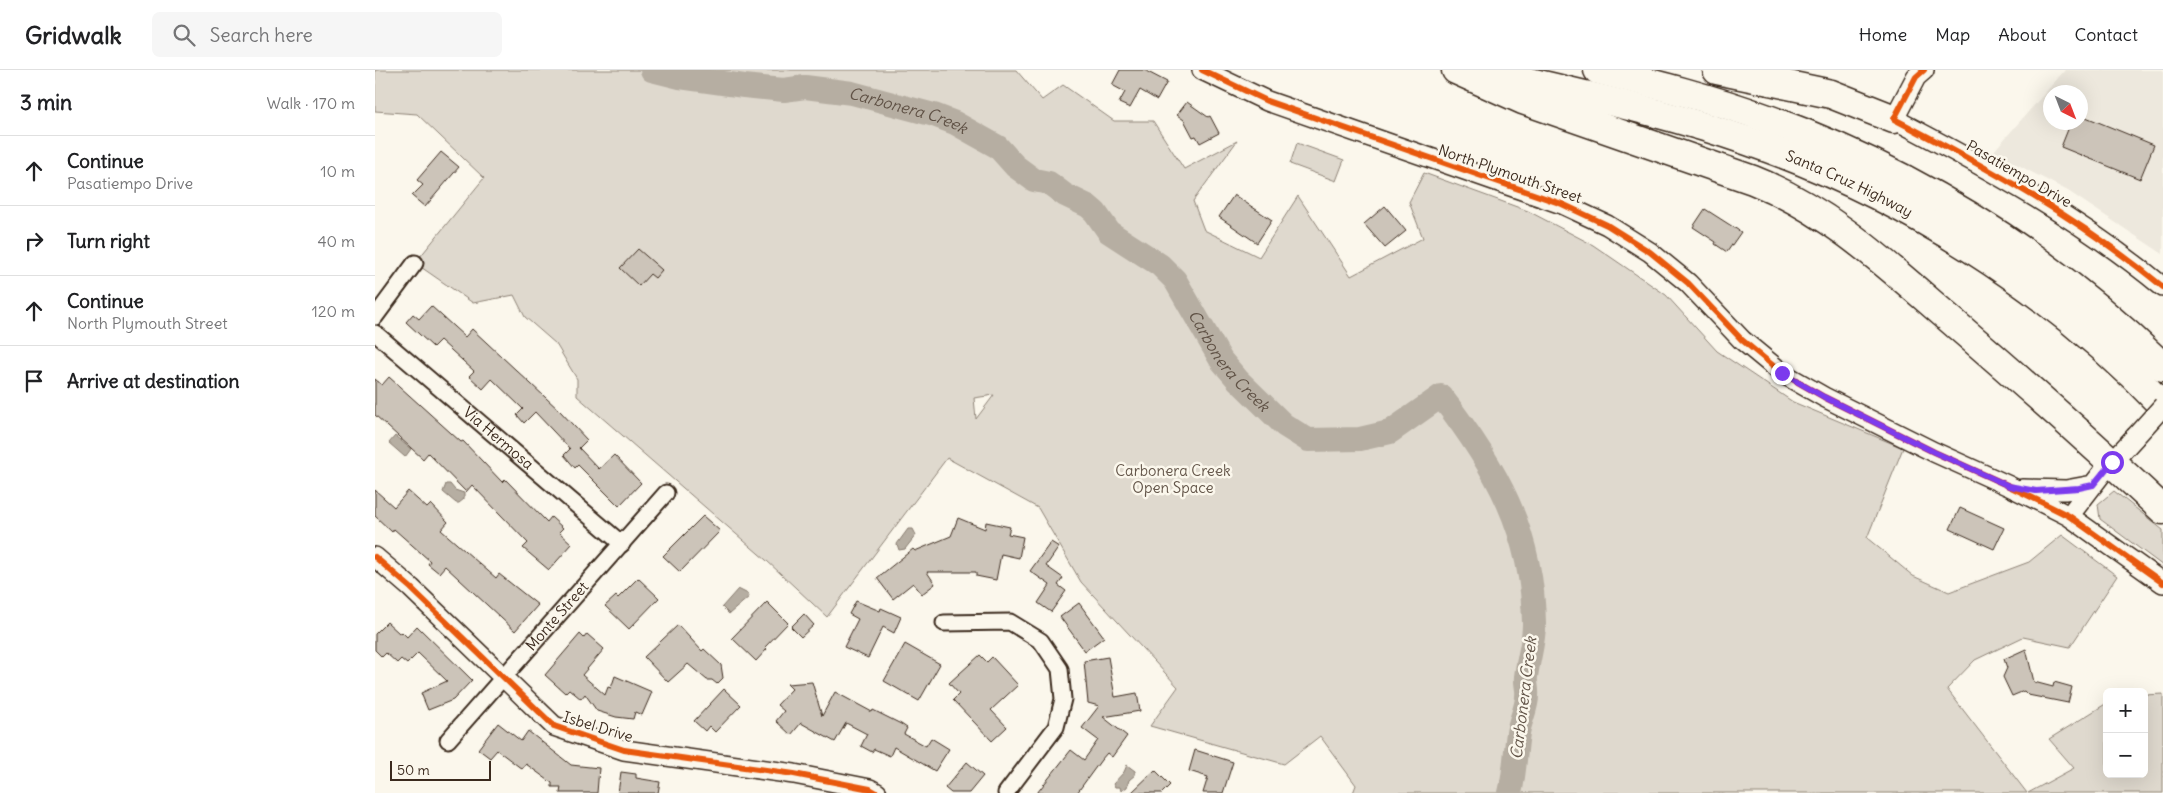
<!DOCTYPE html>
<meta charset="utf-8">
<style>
:root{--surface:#fff;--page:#f6f6f6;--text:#202124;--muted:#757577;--line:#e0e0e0}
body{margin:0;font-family:Delius,sans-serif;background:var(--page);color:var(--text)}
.controls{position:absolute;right:15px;bottom:15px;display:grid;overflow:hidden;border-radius:8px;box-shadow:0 5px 20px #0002}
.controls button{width:45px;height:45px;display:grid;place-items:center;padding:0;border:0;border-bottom:1px solid var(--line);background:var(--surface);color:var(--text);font:25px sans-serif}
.compass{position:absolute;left:1668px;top:15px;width:45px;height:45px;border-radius:50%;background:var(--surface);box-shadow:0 5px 20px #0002;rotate:138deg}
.scale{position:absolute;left:15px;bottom:12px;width:101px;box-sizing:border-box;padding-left:5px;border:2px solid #3b2a1e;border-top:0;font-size:14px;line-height:18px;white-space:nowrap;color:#3b2a1e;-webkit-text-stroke:4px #fbf7ec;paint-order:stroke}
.stop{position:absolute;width:15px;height:15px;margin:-11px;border:4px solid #7c3aed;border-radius:50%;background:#fff}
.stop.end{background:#7c3aed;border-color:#fff;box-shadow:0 1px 5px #0008}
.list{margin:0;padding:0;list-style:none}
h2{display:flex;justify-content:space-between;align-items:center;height:65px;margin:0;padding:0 20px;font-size:21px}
h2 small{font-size:16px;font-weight:400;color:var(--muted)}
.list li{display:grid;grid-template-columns:32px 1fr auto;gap:15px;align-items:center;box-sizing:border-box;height:70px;padding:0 20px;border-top:1px solid var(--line)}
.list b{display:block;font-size:19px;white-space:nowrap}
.list p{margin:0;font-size:16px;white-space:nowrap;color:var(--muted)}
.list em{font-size:16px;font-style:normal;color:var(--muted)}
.icon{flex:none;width:28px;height:28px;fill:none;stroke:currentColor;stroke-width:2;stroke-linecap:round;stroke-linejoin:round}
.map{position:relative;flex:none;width:1788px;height:723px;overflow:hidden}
header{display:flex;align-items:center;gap:30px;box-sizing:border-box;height:70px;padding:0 25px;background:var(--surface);border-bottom:1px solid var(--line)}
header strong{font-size:24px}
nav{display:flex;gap:28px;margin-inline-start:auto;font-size:18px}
.search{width:350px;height:45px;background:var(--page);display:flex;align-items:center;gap:12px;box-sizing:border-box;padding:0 18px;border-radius:8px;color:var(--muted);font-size:19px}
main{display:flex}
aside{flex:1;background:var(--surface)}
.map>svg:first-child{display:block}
.built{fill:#ede8dd;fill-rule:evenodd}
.green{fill:#dfd9ce;stroke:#8d8276;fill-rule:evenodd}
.water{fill:#b6aea2;stroke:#85796d}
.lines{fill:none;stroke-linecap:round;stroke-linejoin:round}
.river{stroke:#b6aea2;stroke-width:24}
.building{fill:#ccc4b9;stroke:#3b2a1e}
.minor-casing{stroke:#3b2a1e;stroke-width:19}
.tertiary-casing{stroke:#3b2a1e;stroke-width:22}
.motorway-casing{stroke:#3b2a1e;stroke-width:31}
.minor{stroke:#fbf7ec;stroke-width:15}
.tertiary{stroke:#fbf7ec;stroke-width:19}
.motorway{stroke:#fbf7ec;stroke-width:28}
.tertiary-bridge-casing{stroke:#3b2a1e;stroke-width:22;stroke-linecap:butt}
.tertiary-bridge{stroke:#fbf7ec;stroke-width:19}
.cycleway-casing{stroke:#fbf7ec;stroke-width:9}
.cycleway{stroke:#e8590c;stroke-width:6}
.route{stroke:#7c3aed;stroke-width:6}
.labels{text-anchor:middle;stroke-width:5;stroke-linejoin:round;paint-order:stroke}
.street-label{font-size:15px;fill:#3b2a1e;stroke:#fbf7ec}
.park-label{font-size:15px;fill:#64564a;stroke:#fbf7ec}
.water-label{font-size:16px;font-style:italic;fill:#605246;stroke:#fbf7ec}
</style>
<header>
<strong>Gridwalk</strong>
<div class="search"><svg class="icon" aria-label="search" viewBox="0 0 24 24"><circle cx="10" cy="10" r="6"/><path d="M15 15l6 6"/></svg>Search here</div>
<nav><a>Home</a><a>Map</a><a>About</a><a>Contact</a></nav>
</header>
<main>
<aside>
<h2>3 min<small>Walk · 170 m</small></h2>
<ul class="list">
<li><svg class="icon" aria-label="ahead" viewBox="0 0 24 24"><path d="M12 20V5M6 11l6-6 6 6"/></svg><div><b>Continue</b><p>Pasatiempo Drive</p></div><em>10 m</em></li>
<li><svg class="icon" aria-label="right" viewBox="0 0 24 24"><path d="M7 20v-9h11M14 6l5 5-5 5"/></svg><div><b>Turn right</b></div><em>40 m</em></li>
<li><svg class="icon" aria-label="ahead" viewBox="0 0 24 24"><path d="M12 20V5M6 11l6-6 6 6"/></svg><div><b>Continue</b><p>North Plymouth Street</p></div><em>120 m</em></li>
<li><svg class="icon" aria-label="arrive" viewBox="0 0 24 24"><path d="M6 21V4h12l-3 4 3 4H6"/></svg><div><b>Arrive at destination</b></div></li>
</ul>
</aside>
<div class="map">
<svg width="1788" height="723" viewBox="0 0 1788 723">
<rect width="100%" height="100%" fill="#fbf7ec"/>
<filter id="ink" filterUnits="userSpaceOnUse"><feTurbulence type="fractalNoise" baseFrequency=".02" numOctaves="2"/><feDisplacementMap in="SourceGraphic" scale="10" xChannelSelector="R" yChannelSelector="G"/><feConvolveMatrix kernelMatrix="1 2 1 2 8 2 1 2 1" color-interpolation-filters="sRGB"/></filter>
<g filter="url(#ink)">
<path class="built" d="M1690 0H1788V184L1693 121 1618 82ZM1676 22H1706V52H1676Z"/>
<path class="green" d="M0 0H641L667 30 688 15 739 51H778L809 99 862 71 818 131 829 160 884 187 923 126 976 206 1048 168 1034 132 1049 103 1153 141 1218 175 1291 225 1342 281 1418 332 1528 378 1492 468 1538 506 1574 522 1654 492 1687 465 1742 506 1695 577 1648 567 1600 590 1572 619 1652 723H978L981 715 945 666 909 694 775 656 803 617 706 512 663 438 572 388 452 547 391 490 202 326V309L181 274 150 247 139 225 98 233 40 193 109 108 42 44 0 41ZM619 325 601 349 599 328Z
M922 73 969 90 961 111 915 94Z
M1739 421 1788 460V496L1725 449 1723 434Z
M1788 624V723H1653L1699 698 1674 669 1732 633V704H1769V625Z"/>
<path class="water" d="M20 366 36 379 30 387 14 373Z
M71 414H75L80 420 89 423V429L84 433H81L68 422Z
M533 459H538L541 465 530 479 524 480 522 474Z
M363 519 373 524 374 527 354 544 347 537Z
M752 695 760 701V705L754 710 752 717 746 721 745 717H740L738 714 749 702Z"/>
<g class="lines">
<path class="river" id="s1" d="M277 0 305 7 369 16 409 20 430 17 477 23 559 45 580 53 623 77 640 96 659 110 674 113 690 125 713 136 720 142 734 162 785 195 800 210 846 290 863 310 909 355 933 370 985 369 1015 362 1066 326C1121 397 1158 462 1159 554 1159 573 1153 589 1151 607 1150 613 1153 619 1152 626 1152 638 1145 650 1143 663 1140 683 1140 703 1135 723"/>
</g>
<path class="building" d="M745 0H769L792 12 782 30 765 20 755 38 744 33 750 22 737 15Z
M812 32 833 47 835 46 844 63 825 73 821 66 818 67 809 50 802 45Z
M1706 45 1779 75 1765 109 1686 77 1696 52H1706Z
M66 82 84 97 50 137 37 126 48 115 42 110Z
M859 125 897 150 882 173 844 147Z
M1010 136 1031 161 1010 178 989 154Z
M1330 139 1366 162 1352 182 1340 174 1341 172 1318 157Z
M263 179 287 200 280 208 275 204 264 216 245 198Z
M56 236 90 267 97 259 185 341 212 370 204 378 224 399 239 385 266 413 244 436 203 395 200 398 189 385 195 379 160 342 149 353 142 345 148 339 117 309 108 319 94 306 99 301 65 270 58 277 31 252 38 244 44 249Z
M14 307 86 372 88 371 127 412 130 409 172 452 176 447 188 458 184 462 197 474 174 500 148 478 153 473 97 415 91 422 53 383 48 389 0 345V309L7 315Z
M0 420 19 437 33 421 52 438 56 434 73 452 66 460 121 508 124 504 163 535 140 561 70 496 64 503 53 494 55 491 19 459 17 462 0 446Z
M1585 438 1629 458 1619 479 1575 459Z
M328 446 345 461 305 502 288 486Z
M583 448 610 459 611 452 635 457 633 464 648 467 644 488 626 484 621 510 601 506V502H552L560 514 547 524 538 513 518 529 502 508 538 479 540 481 576 466Z
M676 472 684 477 671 496 688 508 683 515 691 521 676 542 663 533 675 515 655 501Z
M263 508 284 528 254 559 230 536 241 526 243 528Z
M481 531 505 541 506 538 526 547 519 563 508 557 493 588 469 577 483 549 474 544Z
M392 532 413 553 390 577 392 579 381 591 357 568Z
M704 533 729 567 710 581 685 547Z
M429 544 439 555 426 567 416 557Z
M12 552 24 563 27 562 32 567 42 556 97 610 78 630 53 640 46 623 72 611 43 583 32 594 26 589 22 593 11 583 7 587 0 580V564Z
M303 555 327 581 329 579 346 595 348 608 342 614 337 610H332L313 594 293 612 269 587Z
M205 564 209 568 212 564 229 579 207 605 230 625 233 617 236 618 240 606 277 622 267 645 260 642 258 649 241 647 222 641 210 624 206 629 194 619 190 623 170 605Z
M530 574 565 594 544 631 509 611Z
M1651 579 1659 612 1678 617 1679 612 1697 617 1693 633 1653 625 1649 621 1637 626 1628 607 1632 598 1629 589Z
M605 585 612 592 617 587 643 615 616 640 632 657 617 671 578 630 584 624 574 613Z
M733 587 740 627 762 623 765 641 728 647 752 666 737 687 732 683 726 690 702 723H662L696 680 709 690 723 670 707 658 724 636 713 633 709 591Z
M437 612 447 646 460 622 497 642 498 640 526 654 532 658 529 664 551 676 556 668 574 679 560 701 519 677 515 686 499 679 497 682 486 676 492 664 471 653 460 672 426 653 416 665 401 651 409 641 402 635 417 619 412 614Z
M349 619 366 635 340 662 334 656 330 661 319 651Z
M123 653 146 671 153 661 196 695 224 698 222 723H185L186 717H177V713L151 694 147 699 122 680 115 688 103 679Z
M820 680 858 692 848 723H828L833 707 814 701Z
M592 692 608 706 594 723H576L570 718Z
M780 700 795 715 787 723H756Z
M246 702 261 704V708L285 712 283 723H243Z"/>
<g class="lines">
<defs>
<g id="minor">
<path d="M0 247 40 193"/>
<path id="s2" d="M0 263 247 474"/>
<path d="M569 553 635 552 666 571 685 599 688 629 681 657 631 723"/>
<path id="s3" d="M73 670 291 423"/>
</g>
<path id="tertiary" d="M827 0 892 31 1187 134 1232 155 1275 182 1313 213 1367 270 1407 303 1449 327 1559 382 1634 416 1694 446 1788 513
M1549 0 1541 7 1519 49C1613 98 1706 149 1788 217
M1647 419 1691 420 1718 415
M1694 446 1728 402 1760 367
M0 487 36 518 179 656 249 680 419 704 495 719 502 723"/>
<g id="motorway">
<path d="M1081 0 1148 30 1378 110C1456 141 1514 197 1577 251 1649 313 1719 375 1788 440"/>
<path d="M1223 0C1279 14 1336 28 1390 48 1540 102 1674 186 1788 297"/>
<path d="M1342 0 1456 24 1519 49"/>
<path id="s4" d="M1118 3C1203 24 1290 42 1373 71 1529 125 1674 216 1788 336"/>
</g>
</defs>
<use href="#minor" class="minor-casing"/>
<use href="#tertiary" class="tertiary-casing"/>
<use href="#motorway" class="motorway-casing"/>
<use href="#minor" class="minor"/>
<use href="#tertiary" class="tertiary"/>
<use href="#motorway" class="motorway"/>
<defs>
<path id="tertiary-bridge" d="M1760 367 1788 336"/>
</defs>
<use href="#tertiary-bridge" class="tertiary-bridge-casing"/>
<use href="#tertiary-bridge" class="tertiary-bridge"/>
<defs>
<path id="cycleway" d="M827 0 892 31 1187 134 1232 155 1275 182 1313 213 1367 270 1407 303 1449 327 1559 382 1634 416 1694 446 1788 513
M1549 0 1541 7 1519 49C1613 98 1706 149 1788 217
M0 487 36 518 179 656 249 680 419 704 495 719 502 723"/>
</defs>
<use href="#cycleway" class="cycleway-casing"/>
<use href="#cycleway" class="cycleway"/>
</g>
</g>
<g class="lines" filter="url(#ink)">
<path class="route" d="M1407 303 1449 327 1559 382 1634 416 1661 421 1704 418 1718 415 1737 392"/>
</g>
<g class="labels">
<g class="street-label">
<text transform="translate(1135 104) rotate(19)" y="5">North Plymouth Street</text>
<text transform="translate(1644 104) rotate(30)" y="5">Pasatiempo Drive</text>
<text dy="5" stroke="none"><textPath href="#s4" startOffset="374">Santa Cruz Highway</textPath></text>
<text dy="5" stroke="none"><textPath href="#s2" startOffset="162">Via Hermosa</textPath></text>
<text dy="5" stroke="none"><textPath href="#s3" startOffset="165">Monte Street</textPath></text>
<text transform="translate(223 657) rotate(17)" y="5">Isbel Drive</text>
</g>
<g class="park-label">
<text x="798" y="406">Carbonera Creek<tspan x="798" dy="17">Open Space</tspan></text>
</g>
<g class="water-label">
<text dy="6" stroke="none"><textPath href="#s1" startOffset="261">Carbonera Creek</textPath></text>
<text dy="6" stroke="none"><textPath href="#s1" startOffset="682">Carbonera Creek</textPath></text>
<text transform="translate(1148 628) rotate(-83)" y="6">Carbonera Creek</text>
</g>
</g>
</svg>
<div class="controls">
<button>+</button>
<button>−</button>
</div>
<svg class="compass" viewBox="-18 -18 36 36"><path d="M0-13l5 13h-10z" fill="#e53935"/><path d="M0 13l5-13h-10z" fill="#757577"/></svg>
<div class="scale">50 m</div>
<div class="stop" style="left:1737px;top:392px"></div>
<div class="stop end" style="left:1407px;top:303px"></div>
</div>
</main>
